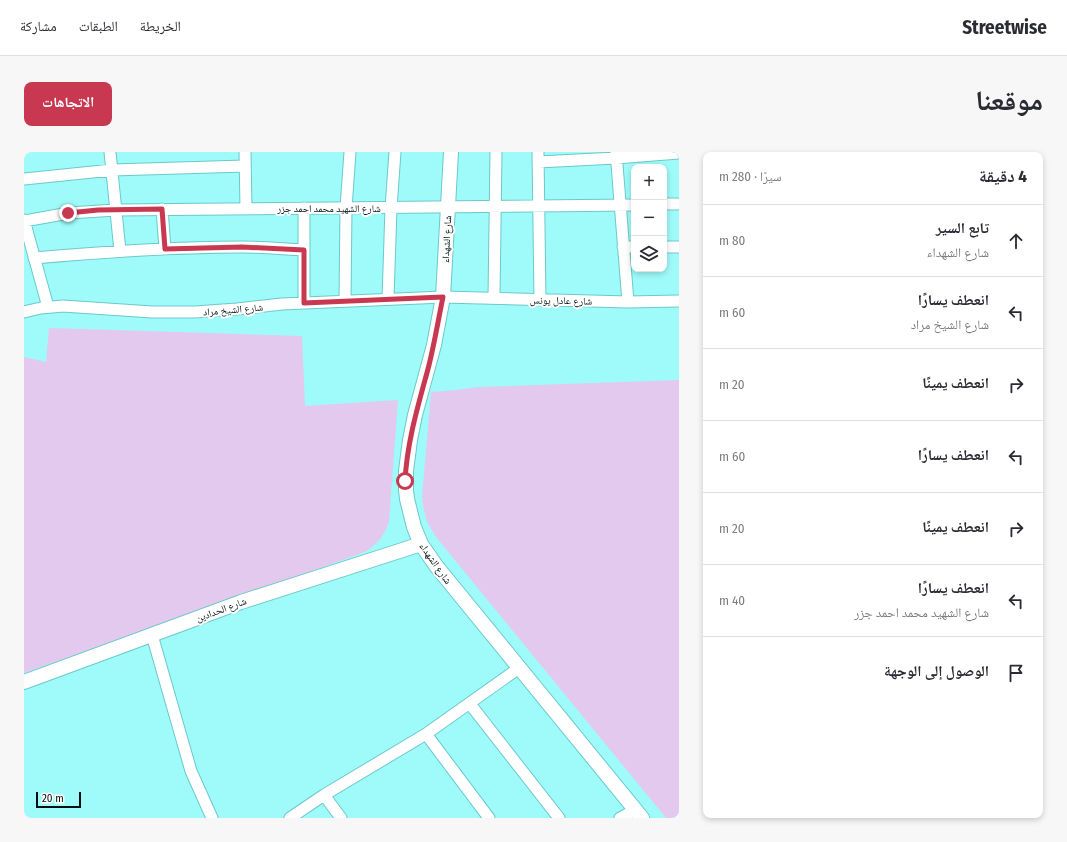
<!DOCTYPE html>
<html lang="ar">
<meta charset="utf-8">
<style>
:root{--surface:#fff;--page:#f7f7f7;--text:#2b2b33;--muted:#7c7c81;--line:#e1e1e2;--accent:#c83851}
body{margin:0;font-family:"Fira Sans Condensed","Noto Naskh Arabic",sans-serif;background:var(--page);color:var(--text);direction:rtl}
.controls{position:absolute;right:12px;top:12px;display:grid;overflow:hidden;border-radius:8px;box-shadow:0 2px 6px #0003}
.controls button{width:36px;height:36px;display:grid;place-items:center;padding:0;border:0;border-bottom:1px solid var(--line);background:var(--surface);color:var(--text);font:20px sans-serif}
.scale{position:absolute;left:12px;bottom:10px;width:45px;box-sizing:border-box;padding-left:4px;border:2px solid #001010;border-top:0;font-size:11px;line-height:14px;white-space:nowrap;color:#001010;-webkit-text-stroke:3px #fff;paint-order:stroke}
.stop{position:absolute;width:12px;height:12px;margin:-9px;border:3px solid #c83851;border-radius:50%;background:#fff}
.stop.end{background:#c83851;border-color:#fff;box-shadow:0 1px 4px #0008}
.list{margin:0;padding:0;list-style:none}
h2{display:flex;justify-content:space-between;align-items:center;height:52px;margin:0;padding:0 16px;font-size:17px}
h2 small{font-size:13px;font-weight:400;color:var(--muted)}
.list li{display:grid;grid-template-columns:26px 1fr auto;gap:12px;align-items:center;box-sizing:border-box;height:72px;padding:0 16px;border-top:1px solid var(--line)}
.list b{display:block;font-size:15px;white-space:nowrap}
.list p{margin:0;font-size:13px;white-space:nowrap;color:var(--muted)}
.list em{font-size:13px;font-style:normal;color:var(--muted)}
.icon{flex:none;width:22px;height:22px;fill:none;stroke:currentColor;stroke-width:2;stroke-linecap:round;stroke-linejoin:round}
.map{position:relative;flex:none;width:655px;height:666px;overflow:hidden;direction:ltr;border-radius:8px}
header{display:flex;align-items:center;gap:24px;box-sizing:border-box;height:56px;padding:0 20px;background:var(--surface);border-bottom:1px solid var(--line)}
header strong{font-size:19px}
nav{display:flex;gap:22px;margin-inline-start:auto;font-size:14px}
.intro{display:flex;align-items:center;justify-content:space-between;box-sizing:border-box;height:96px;padding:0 24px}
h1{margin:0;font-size:28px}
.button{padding:10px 18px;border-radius:8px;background:var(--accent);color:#fff;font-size:14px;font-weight:700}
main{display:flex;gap:24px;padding:0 24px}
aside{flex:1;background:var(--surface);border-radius:8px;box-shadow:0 2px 6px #0003}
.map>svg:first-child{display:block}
.green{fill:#e4c9ef}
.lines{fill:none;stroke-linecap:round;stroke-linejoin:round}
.minor-casing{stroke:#6dc9c9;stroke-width:13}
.tertiary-casing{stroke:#6dc9c9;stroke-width:16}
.minor{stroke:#fff;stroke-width:11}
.tertiary{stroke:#fff;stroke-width:14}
.route{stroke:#c83851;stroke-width:5}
.labels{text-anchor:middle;stroke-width:4;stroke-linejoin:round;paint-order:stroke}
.street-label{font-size:10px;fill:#001010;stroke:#fff}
</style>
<header>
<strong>Streetwise</strong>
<nav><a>الخريطة</a><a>الطبقات</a><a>مشاركة</a></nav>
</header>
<div class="intro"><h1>موقعنا</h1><a class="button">الاتجاهات</a></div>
<main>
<aside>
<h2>4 دقيقة<small>سيرًا · 280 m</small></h2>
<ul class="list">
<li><svg class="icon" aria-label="ahead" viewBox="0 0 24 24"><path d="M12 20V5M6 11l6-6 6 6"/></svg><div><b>تابع السير</b><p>شارع الشهداء</p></div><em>80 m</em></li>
<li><svg class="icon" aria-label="left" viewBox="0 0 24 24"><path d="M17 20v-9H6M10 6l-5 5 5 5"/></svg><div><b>انعطف يسارًا</b><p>شارع الشيخ مراد</p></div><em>60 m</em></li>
<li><svg class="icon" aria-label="right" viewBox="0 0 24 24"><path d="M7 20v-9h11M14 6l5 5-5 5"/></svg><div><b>انعطف يمينًا</b></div><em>20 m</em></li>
<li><svg class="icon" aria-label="left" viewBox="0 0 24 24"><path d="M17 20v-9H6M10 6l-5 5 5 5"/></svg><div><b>انعطف يسارًا</b></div><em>60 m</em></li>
<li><svg class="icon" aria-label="right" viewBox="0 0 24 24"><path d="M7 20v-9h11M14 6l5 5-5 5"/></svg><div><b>انعطف يمينًا</b></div><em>20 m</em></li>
<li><svg class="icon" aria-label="left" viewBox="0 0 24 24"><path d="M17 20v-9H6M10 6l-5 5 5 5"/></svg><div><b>انعطف يسارًا</b><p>شارع الشهيد محمد احمد جزر</p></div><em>40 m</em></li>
<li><svg class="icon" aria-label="arrive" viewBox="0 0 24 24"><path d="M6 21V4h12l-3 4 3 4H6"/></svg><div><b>الوصول إلى الوجهة</b></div></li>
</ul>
</aside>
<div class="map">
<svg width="655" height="666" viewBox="0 0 655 666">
<rect width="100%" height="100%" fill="#9ffafa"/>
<path class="green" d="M25 176 278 184 281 254 374 248 365 370C360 384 353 393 341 400L0 521V205L22 210Z
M655 228V666H642L412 385 403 370 399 354 398 345 407 240 432 238 454 235Z"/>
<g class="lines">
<defs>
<path id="minor" d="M86 0 96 99
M221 0 222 57
M514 0 516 148
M592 0 604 150
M514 10 592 6 655 1
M0 27 88 18 221 14
M640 52H655
M280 56V151
M138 57 141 97
M0 68 24 155
M0 69 45 61 92 58 610 53
M599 95H610
M640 95H655
M10 106C79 100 148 95 216 95 238 95 259 97 280 98
M470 146 472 0
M364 147 367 56 371 0
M321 149 322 56 326 0
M0 160 17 156 39 154 128 160H171L213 157 258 152 419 145 604 150 655 149
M128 483 167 619 188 666
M446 552 535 666
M402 582 465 666
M300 643 317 666
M266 666 300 643 402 582 495 516
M596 666 611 658"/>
<path id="tertiary" d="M427 0 419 145 410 193 391 263 386 288 382 319V338L383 347 390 375 397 392 413 415 618 666
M0 530 217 450 397 392"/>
</defs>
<use href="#minor" class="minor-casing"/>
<use href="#tertiary" class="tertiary-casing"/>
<use href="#minor" class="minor"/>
<use href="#tertiary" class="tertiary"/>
</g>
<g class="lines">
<path class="route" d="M44 61 74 58 138 57 141 97 218 95 280 98V151L419 145C414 169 410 194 404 217 394 254 383 290 381 329"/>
</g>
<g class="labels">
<g class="street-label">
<text x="305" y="60">شارع الشهيد محمد احمد جزر</text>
<text transform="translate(422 87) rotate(-87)" y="4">شارع الشهداء</text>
<text transform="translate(537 148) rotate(1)" y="4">شارع عادل يونس</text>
<text transform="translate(209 157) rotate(-5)" y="4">شارع الشيخ مراد</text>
<text transform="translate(412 411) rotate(55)" y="4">شارع الشهداء</text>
<text transform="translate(197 457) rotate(-20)" y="4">شارع الحدادين</text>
</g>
</g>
</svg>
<div class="controls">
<button>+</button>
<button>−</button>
<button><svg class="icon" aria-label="layers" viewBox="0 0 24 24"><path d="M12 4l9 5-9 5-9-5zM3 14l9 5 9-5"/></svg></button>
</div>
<div class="scale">20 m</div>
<div class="stop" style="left:381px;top:329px"></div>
<div class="stop end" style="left:44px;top:61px"></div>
</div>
</main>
